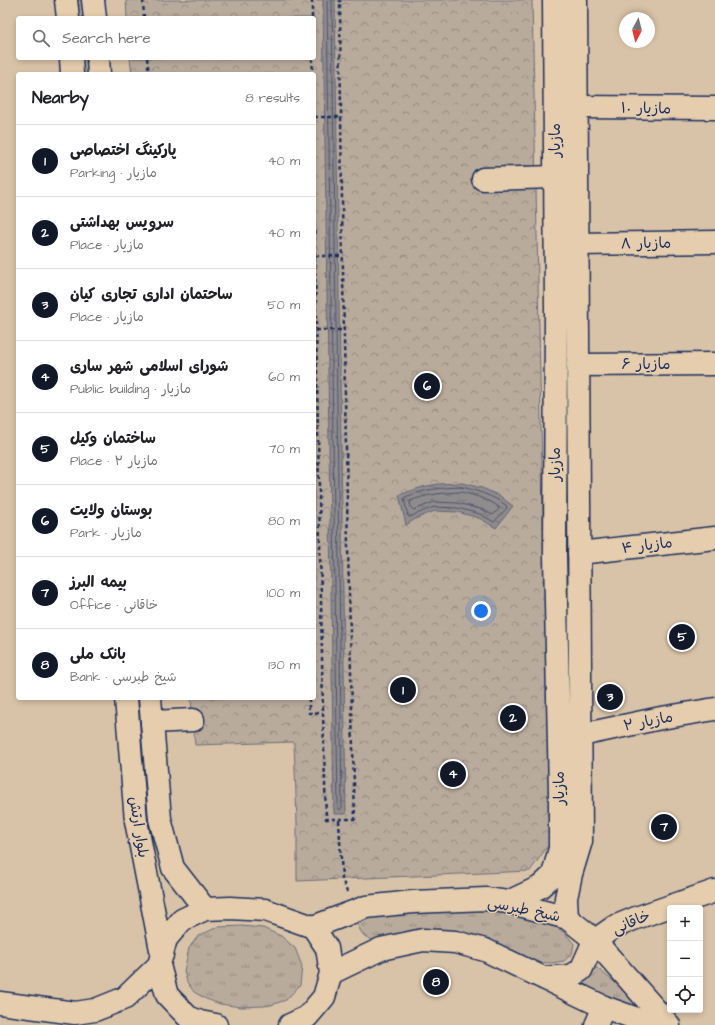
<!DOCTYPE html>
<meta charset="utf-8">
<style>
:root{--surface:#fff;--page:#f6f6f6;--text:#202124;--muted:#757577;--line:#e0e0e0;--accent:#111827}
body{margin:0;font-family:"Architects Daughter","Playpen Sans Arabic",sans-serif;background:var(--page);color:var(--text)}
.controls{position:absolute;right:12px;bottom:12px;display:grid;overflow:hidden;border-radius:4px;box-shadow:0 2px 6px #0003}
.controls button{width:36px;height:36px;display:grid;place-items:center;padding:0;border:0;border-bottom:1px solid var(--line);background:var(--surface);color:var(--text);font:20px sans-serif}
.compass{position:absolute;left:619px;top:12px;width:36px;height:36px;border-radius:50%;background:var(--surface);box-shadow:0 2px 6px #0003;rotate:187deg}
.you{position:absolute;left:481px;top:611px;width:14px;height:14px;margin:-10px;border:3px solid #fff;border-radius:50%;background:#1a73e8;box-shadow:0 0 0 6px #1a73e833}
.badge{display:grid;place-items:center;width:26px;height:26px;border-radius:50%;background:var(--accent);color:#fff;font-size:13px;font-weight:700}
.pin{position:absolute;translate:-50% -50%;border:2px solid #fff;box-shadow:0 1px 4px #0006}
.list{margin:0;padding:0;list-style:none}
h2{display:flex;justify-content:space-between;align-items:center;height:52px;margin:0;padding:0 16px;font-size:17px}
h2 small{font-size:13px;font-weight:400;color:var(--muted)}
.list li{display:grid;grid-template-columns:26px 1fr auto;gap:12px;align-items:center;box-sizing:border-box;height:72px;padding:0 16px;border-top:1px solid var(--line)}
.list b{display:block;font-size:15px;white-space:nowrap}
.list p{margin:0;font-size:13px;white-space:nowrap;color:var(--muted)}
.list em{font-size:13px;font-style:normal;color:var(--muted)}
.icon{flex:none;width:22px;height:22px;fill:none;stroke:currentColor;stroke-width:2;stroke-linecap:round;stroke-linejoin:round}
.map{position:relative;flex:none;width:715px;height:1025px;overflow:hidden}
.search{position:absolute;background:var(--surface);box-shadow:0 2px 6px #0003;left:16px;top:16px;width:300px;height:44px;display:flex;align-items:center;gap:10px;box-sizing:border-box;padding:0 14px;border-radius:4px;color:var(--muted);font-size:15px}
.panel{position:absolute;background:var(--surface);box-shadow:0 2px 6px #0003;left:16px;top:72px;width:300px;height:628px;border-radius:4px}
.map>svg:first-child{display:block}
.grass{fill:url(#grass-tufts);stroke:#6a6d7d}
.forest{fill:url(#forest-crowns);stroke:#6a6d7d}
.water{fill:url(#water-ripples);stroke:#61667a}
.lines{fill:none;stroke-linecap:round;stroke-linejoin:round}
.shore{stroke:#4a5470;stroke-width:1}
.minor-casing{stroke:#1b2f5e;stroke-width:25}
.major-casing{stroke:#1b2f5e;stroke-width:25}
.path{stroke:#1b2f5e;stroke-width:2.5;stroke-dasharray:4 3;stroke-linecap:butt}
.minor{stroke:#e5cdad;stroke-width:22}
.major{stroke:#e5cdad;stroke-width:22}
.labels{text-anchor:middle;stroke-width:3;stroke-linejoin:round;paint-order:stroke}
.street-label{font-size:15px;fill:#1b2f5e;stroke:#e5cdad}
</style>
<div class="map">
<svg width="715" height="1025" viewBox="0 0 715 1025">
<defs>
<pattern id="grass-tufts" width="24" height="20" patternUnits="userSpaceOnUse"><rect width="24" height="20" fill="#b9ab9c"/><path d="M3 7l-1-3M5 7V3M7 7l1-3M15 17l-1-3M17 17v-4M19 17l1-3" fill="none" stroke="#968c82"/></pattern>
<pattern id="forest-crowns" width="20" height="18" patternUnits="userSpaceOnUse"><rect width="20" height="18" fill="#b9ab9c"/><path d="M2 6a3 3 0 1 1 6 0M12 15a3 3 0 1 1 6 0" fill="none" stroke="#968c82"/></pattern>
<pattern id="water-ripples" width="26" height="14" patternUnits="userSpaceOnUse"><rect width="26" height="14" fill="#908b8c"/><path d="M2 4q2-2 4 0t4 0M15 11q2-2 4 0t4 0" fill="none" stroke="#757276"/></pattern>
</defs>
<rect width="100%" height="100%" fill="#d9c3a8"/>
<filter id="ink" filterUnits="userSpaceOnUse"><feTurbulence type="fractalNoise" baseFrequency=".025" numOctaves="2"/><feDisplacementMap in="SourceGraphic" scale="8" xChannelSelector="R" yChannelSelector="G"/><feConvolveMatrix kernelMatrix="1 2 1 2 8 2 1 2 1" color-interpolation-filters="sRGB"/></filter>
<g filter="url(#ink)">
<path class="grass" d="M75 0H88L89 18H76Z
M80 58H93L94 74H81Z
M134 698H144L156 820 143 821Z
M448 903 543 917 566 934 574 944 572 954 564 961 552 963 526 962 377 941C364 938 363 936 357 924L364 913Z
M242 926 263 928 281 936 295 948 302 966 300 985 286 1000 271 1005 264 1006 241 1007 220 1004 206 999 194 992 187 982 184 971 189 948 198 936 218 927Z
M593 965 618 985 655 1017 574 984Z"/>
<path class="forest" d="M126 0H532L550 843 530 871 297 881V823L294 742 195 745 191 698H314V74H132L130 58H314V18H127Z"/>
<path class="water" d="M323 0H335L346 814H334Z
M462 483 482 488 500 496 513 506 496 528 479 518 457 512 435 511 417 518 406 525 399 495 422 487 438 484Z"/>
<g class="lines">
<path class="shore" d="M327 0 338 808 340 810 342 808 332 0
M462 487C478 491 493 496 506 505L507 508 494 522 480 514 457 508 434 507 416 514 410 517 408 516 404 499 405 497C426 489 439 488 462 487Z
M461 492C474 495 488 499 499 507V509L493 515 481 509 457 503 434 502 414 510 411 508 410 502V501C427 494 443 493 461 492Z"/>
<defs>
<path id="minor" d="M576 107 715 108
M483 179 555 177
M577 244 715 242
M578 365 715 364
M579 553 715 538
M152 722 193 720
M581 735 661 718 715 709
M596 1025 604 1007"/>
<path id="major" d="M66 0 68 18
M93 0 95 18
M71 58 72 74
M98 58 99 74
M126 698 136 821 162 955
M150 698 160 819 173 868 205 909
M508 902 540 887 553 875 560 848V792L555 555 556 308 554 0
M567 918 566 898 571 874 581 841 576 0
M313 927 366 907 413 902 486 899 508 902 567 918 586 933 603 950 669 1025
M331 973 381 949 423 940 455 942 485 950 604 1007 654 1025
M543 978 571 976 581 970 594 941 614 927 636 918 715 891
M0 1003 75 1013 95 1010 125 998 159 965
M216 1025 200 1022 188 1017 167 995 159 965 166 939 182 920 205 909 230 908 265 910 313 927 327 948 331 973 324 997 307 1017 290 1025"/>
</defs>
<use href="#minor" class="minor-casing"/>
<use href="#major" class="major-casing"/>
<path class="path" d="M143 0 144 18
M312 0V18
M147 58 149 74
M312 58 313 74
M314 117H341
M314 209 323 713 326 819H355C347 546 342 273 340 0
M315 256H343
M316 330H344
M309 698V713H323
M339 820 342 879 347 892"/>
<use href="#minor" class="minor"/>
<use href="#major" class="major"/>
</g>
</g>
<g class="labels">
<g class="street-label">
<text transform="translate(646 108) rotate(1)" y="5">مازیار ١٠</text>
<text transform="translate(555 140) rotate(-90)" y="5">مازیار</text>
<text transform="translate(646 243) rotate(-1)" y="5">مازیار ٨</text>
<text x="646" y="369">مازیار ۶</text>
<text transform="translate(555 464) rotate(-90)" y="5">مازیار</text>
<text transform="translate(647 545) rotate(-7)" y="5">مازیار ۴</text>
<text transform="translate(648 721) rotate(-11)" y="5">مازیار ۲</text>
<text transform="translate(559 788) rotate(-91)" y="5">مازیار</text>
<text transform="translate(139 827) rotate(81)" y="5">بلوار ارتش</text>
<text transform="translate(524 909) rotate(12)" y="5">شیخ طبرسی</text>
<text transform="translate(631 922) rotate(-23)" y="5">خاقانی</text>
</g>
</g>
</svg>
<div class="controls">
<button>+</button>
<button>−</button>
<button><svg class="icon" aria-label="locate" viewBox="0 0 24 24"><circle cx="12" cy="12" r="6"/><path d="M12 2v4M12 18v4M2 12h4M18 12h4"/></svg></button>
</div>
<svg class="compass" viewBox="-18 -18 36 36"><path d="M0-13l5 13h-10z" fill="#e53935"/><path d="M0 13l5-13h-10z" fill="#757577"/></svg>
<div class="you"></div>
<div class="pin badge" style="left:403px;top:690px">1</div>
<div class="pin badge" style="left:513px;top:718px">2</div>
<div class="pin badge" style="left:610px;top:697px">3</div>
<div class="pin badge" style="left:453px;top:774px">4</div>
<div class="pin badge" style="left:682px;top:637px">5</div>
<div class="pin badge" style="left:427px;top:386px">6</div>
<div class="pin badge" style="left:664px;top:827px">7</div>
<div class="pin badge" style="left:436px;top:982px">8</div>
<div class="search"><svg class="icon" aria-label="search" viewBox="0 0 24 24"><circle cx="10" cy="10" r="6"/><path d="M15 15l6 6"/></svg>Search here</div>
<section class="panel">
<h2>Nearby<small>8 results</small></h2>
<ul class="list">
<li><span class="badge">1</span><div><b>پارکینگ اختصاصی</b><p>Parking · مازیار</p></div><em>40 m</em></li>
<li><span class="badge">2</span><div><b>سرویس بهداشتی</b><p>Place · مازیار</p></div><em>40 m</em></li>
<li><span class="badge">3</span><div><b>ساحتمان اداری تجاری کیان</b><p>Place · مازیار</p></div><em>50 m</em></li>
<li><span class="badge">4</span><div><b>شورای اسلامی شهر ساری</b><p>Public building · مازیار</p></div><em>60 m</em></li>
<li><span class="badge">5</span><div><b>ساختمان وکیل</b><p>Place · مازیار ۲</p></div><em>70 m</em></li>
<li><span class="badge">6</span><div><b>بوستان ولایت</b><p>Park · مازیار</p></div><em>80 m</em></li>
<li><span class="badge">7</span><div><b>بیمه البرز</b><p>Office · خاقانی</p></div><em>100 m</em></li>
<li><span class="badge">8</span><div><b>بانک ملی</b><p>Bank · شیخ طبرسی</p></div><em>130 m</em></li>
</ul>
</section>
</div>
